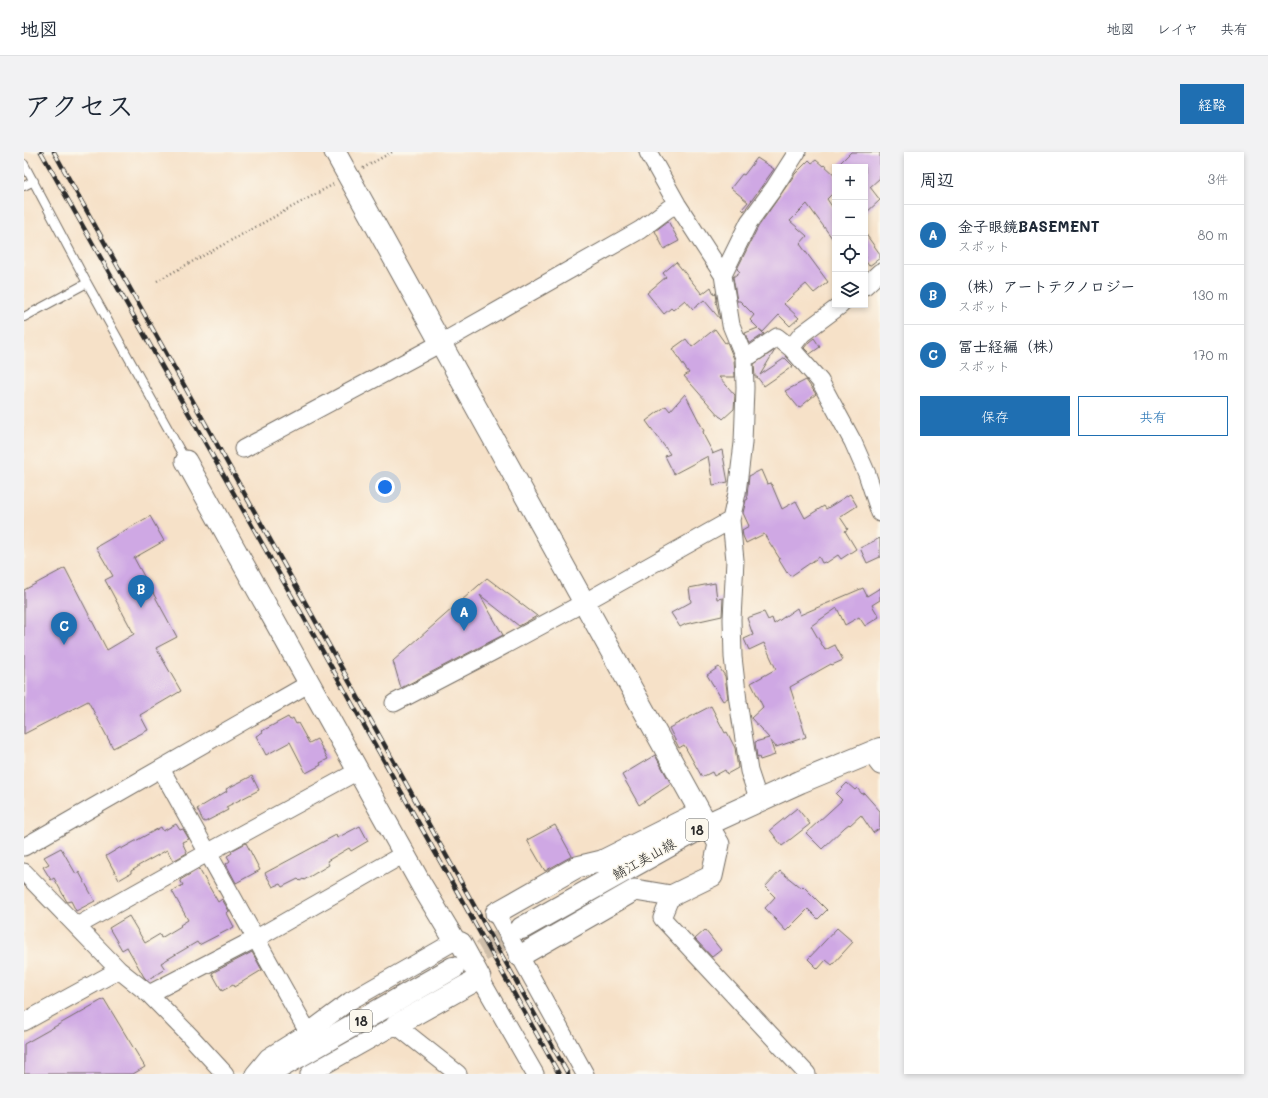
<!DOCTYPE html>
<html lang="ja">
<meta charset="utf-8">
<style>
:root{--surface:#fff;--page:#f2f2f3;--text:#1f2937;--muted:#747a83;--line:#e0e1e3;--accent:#1f6fb2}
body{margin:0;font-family:Mali,"Klee One",sans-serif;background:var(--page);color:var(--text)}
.controls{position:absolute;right:12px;top:12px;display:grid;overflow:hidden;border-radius:0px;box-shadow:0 2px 6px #0003}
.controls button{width:36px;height:36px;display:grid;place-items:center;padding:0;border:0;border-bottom:1px solid var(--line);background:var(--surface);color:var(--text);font:20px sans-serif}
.you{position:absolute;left:361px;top:335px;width:14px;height:14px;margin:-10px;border:3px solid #fff;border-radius:50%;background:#1a73e8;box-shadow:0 0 0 6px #1a73e833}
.badge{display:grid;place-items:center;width:26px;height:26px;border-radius:50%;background:var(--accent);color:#fff;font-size:13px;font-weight:700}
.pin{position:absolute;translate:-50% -33px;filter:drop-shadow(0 1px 2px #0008)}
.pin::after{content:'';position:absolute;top:21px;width:14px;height:12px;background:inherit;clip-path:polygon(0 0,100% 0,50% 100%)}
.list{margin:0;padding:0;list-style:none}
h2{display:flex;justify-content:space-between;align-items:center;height:52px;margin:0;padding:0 16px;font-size:17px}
h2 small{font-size:13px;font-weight:400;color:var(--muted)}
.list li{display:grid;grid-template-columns:26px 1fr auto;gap:12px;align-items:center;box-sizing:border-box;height:60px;padding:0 16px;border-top:1px solid var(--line)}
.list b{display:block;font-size:15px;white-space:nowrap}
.list p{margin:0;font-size:13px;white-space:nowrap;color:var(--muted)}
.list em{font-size:13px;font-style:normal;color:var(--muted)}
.actions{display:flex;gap:8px;padding:12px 16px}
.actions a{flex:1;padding:9px 0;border:1px solid var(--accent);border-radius:0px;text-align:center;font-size:14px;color:var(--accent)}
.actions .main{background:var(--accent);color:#fff}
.icon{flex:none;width:22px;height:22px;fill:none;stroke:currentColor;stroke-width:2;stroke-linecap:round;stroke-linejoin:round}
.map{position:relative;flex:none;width:856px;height:922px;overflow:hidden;border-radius:0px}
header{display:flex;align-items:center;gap:24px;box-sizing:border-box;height:56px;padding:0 20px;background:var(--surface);border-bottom:1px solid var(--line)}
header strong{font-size:19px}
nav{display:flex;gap:22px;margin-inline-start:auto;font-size:14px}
.intro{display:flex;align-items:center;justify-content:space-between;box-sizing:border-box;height:96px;padding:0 24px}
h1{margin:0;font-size:28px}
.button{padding:10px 18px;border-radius:0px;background:var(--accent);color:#fff;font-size:14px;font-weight:700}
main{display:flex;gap:24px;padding:0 24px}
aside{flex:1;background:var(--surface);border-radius:0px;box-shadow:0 2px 6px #0003}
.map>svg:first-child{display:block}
.building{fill:#cfa8e4}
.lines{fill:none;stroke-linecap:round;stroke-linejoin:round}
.primary-tunnel{stroke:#cdbda9;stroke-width:22;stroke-dasharray:22 11;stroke-linecap:butt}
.service-casing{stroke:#726b62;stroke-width:10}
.minor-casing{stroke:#726b62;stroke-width:19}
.tertiary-casing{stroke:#726b62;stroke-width:23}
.primary-casing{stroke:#726b62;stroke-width:24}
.path{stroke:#726b62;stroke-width:2.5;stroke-dasharray:1 3;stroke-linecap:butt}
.service{stroke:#fff;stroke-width:8}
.minor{stroke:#fff;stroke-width:17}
.tertiary{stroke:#fff;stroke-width:21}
.primary{stroke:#fff;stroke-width:22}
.rail-casing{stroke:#2b2b2b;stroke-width:4.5}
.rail{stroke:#fbf7ec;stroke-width:3;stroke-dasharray:9;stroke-linecap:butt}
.labels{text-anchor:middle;stroke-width:3;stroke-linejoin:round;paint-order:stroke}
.shield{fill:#fbf7ec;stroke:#696865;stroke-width:1}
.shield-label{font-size:13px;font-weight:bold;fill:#2b2b2b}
.street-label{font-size:14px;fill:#2b2b2b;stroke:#fbf7ec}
</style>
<header>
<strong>地図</strong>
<nav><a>地図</a><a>レイヤ</a><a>共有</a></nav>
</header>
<div class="intro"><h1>アクセス</h1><a class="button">経路</a></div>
<main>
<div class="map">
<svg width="856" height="922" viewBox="0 0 856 922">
<rect width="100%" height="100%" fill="#fbf7ec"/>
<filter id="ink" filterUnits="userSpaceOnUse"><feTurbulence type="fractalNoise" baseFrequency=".025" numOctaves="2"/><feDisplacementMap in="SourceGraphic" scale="8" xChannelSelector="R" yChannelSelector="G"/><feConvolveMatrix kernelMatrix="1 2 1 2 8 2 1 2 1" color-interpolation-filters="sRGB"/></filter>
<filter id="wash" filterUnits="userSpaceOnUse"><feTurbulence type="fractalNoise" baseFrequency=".012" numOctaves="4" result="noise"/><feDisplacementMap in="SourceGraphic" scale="16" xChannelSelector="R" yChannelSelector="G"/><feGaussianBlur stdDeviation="0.9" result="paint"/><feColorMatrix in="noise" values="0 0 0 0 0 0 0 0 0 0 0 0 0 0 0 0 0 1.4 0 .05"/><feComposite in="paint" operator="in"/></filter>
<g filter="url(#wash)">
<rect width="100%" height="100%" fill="#f6e1c8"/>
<g id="blocks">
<path class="building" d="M827 0H856V26L846 35 856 48 841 62V15H812Z
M733 6 750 17 720 59 718 57 724 50 707 36 718 22 720 23Z
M785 8 788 11 792 8 799 14 800 13 811 23V39L803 47 811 59V90L783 52 766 69 783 84 776 92 804 130 790 141 782 132 768 144 760 152 775 166 766 174 755 163 739 180 735 177 740 182 725 192 721 181 734 176 726 168 730 163 716 149H713L709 125 716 120 713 117 734 75 771 22Z
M644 69 655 89 640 97 631 79Z
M841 81 856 102V106L845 114 841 108Z
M652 110 678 142 687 135 690 142 692 141 693 149H692L696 167 680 148 669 157 661 148 649 158 647 156 640 162 623 141 642 125 639 121Z
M691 177 701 191 703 190 710 207 711 225H695L711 243 710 257 699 267 697 265H696L660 224 665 221 648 197 662 187 668 195Z
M790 186 796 195 786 202 780 196 785 190Z
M751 198 736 223 761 206 769 214 740 234 733 225H731L730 212Z
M782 228 792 242 775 256 761 239Z
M661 242 680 279H679L680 284 689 301 688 302 698 298 704 330 689 333 684 304 650 322 641 304 646 302 622 269 642 254 646 259Z
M737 318 743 332 747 331 758 357 772 349 781 366 800 354 802 357 826 342 833 354 816 365 824 377 821 379 832 397 817 407 814 403 802 411 801 410 798 411 795 405 767 424 764 420 763 421 755 408 756 407 740 382 722 391 719 384 718 378 725 374 719 361 722 348 724 347 723 344 725 324Z
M126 364 140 389 110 406 153 485 132 496 157 539 116 563 124 578 89 596 64 549 0 582V438L41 416 83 498 110 482 81 428 89 424 72 395Z
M856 386V405L843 411 836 396Z
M463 426 513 464 495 474 456 443 479 483 377 536 369 509Z
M691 431 693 447 699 446 698 464 662 472 656 475 647 461 667 450 665 436Z
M839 436 843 444 856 436V448L848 453 855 465 841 474 835 465 821 473 813 456 787 474 801 498 811 493 819 508 808 513 807 512 766 535 782 585 752 595 746 588 751 603 736 608 735 605 733 606 731 590 745 586 727 566 739 555 727 531 752 517 740 491 725 498 720 487 729 483 723 466 740 460 744 468 748 466 750 472 773 456 776 463Z
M695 515 701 524 704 546 699 549 683 523Z
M687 554 701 581 703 580 711 596 714 616 703 622 701 618 690 624 688 620 678 625 660 593 655 596 645 576Z
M264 565 266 568 269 566 272 572 274 571 285 591 293 587 304 607 296 611 297 613 282 621 266 590 242 603 232 584 239 580 238 579Z
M631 603 647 632 615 653 598 623Z
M228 624 235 638 202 655 204 658 181 670 179 669 173 657 203 639 202 637Z
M823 631 831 638 833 636 838 642 840 641 856 659V676L849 681 837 663 826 673 825 672 821 675 798 697 782 681 818 648 812 642Z
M773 656 786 672 758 694 746 678Z
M152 672 156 678 159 677 165 687 158 690 163 701 149 709 143 698 114 714V715L107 719V721L95 728 82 704 97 695V697L137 675 139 679Z
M531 673 548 704 521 719 503 688Z
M336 674 344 689 327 699 325 696 303 709 305 713 280 728 279 727 276 729 274 727 258 735 256 732 249 735 241 721 312 683 313 686Z
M222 691 236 718 212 731 202 712 206 709 203 704 208 701 207 699Z
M37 696 52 722 55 720 71 749 52 759 47 749 43 750 30 726 27 728 19 715 25 712 20 705Z
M175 717 194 750 198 747 205 759 203 761 210 775 175 793 173 790 137 811 141 817 123 828 120 825 103 795 98 798 85 776 105 764 121 791 136 782 137 786 157 774 156 773 164 768 148 739 159 733 156 728Z
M756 719 777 736 779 734 803 758 794 767 784 757 762 779 741 756 751 745 741 735Z
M813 776 829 790 808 813 802 808 794 817 784 807Z
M681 778 697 798 688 805 671 787Z
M228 800 238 818 210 835 209 833 198 839 188 821Z
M80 847 121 915 109 922H0V892Z"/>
</g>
</g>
<g filter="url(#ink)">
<use href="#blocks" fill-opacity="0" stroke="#726b62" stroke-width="1"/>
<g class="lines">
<path class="primary-tunnel" d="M429 816 498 776"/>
<defs>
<path id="service" d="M0 12 63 131 162 309
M0 34 10 29
M0 165 63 131"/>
<path id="minor" d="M624 0 653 52 699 123 707 173 720 205 721 236 719 291 713 341 707 368 711 408 708 467 709 505 714 549 725 619 735 649
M699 123 725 70 750 36 773 0
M841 134 856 120
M767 196 778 182 817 153
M720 205 727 203 753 185 767 196 796 229 829 290 843 322 856 361
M219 297 417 191 616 78 644 57 653 52
M370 551 468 500 561 450 707 368
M846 601 856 614
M137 617 284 880
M0 695 286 531
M0 720 95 818 125 842 167 885 201 922
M647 744 638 766 783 922
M472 761 561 922
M53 774 185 700 334 619
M456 826 511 922
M125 842 233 786 380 702
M0 870 95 818
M230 922 244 905 284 880 326 849 431 789
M285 922 372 873 434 922"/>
<path id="tertiary" d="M311 0 676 660 695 692 688 724 647 744 611 738 496 804
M162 309 398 734 431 789 437 791 456 826 372 873
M472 761 553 715 578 709 676 660"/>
<path id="primary" d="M498 776 684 672 776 630 856 597
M244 922 429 816"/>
</defs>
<use href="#service" class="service-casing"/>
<use href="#minor" class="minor-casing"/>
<use href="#tertiary" class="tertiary-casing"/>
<use href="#primary" class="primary-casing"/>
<path class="path" d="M339 16 368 0
M133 129 310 32"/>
<use href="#service" class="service"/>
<use href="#minor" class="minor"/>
<use href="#tertiary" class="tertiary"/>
<use href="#primary" class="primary"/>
<defs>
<path id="rail" d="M17 0 279 464 535 922
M30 0 544 922"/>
</defs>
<use href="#rail" class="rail-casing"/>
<use href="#rail" class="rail"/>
</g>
</g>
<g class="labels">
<g class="shield">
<rect x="662" y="667" width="22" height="22" rx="3"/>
<rect x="326" y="858" width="22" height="22" rx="3"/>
</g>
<g class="shield-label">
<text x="673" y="683">18</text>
<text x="337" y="874">18</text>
</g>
<g class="street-label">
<text transform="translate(620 707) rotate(-29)" y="5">鯖江美山線</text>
</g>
</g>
</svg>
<div class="controls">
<button>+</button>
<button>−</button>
<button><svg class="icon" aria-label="locate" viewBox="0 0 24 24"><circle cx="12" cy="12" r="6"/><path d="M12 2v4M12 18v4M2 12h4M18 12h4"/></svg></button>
<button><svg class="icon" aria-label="layers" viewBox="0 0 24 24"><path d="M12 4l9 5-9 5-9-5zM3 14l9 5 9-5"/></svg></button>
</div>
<div class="you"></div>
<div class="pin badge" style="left:440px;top:479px">A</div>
<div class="pin badge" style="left:117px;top:456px">B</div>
<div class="pin badge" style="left:40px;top:493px">C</div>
</div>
<aside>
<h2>周辺<small>3件</small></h2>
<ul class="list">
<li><span class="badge">A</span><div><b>金子眼鏡BASEMENT</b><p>スポット</p></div><em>80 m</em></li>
<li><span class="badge">B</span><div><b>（株）アートテクノロジー</b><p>スポット</p></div><em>130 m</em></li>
<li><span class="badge">C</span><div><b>冨士経編（株）</b><p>スポット</p></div><em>170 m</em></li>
</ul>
<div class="actions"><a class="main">保存</a><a>共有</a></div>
</aside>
</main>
